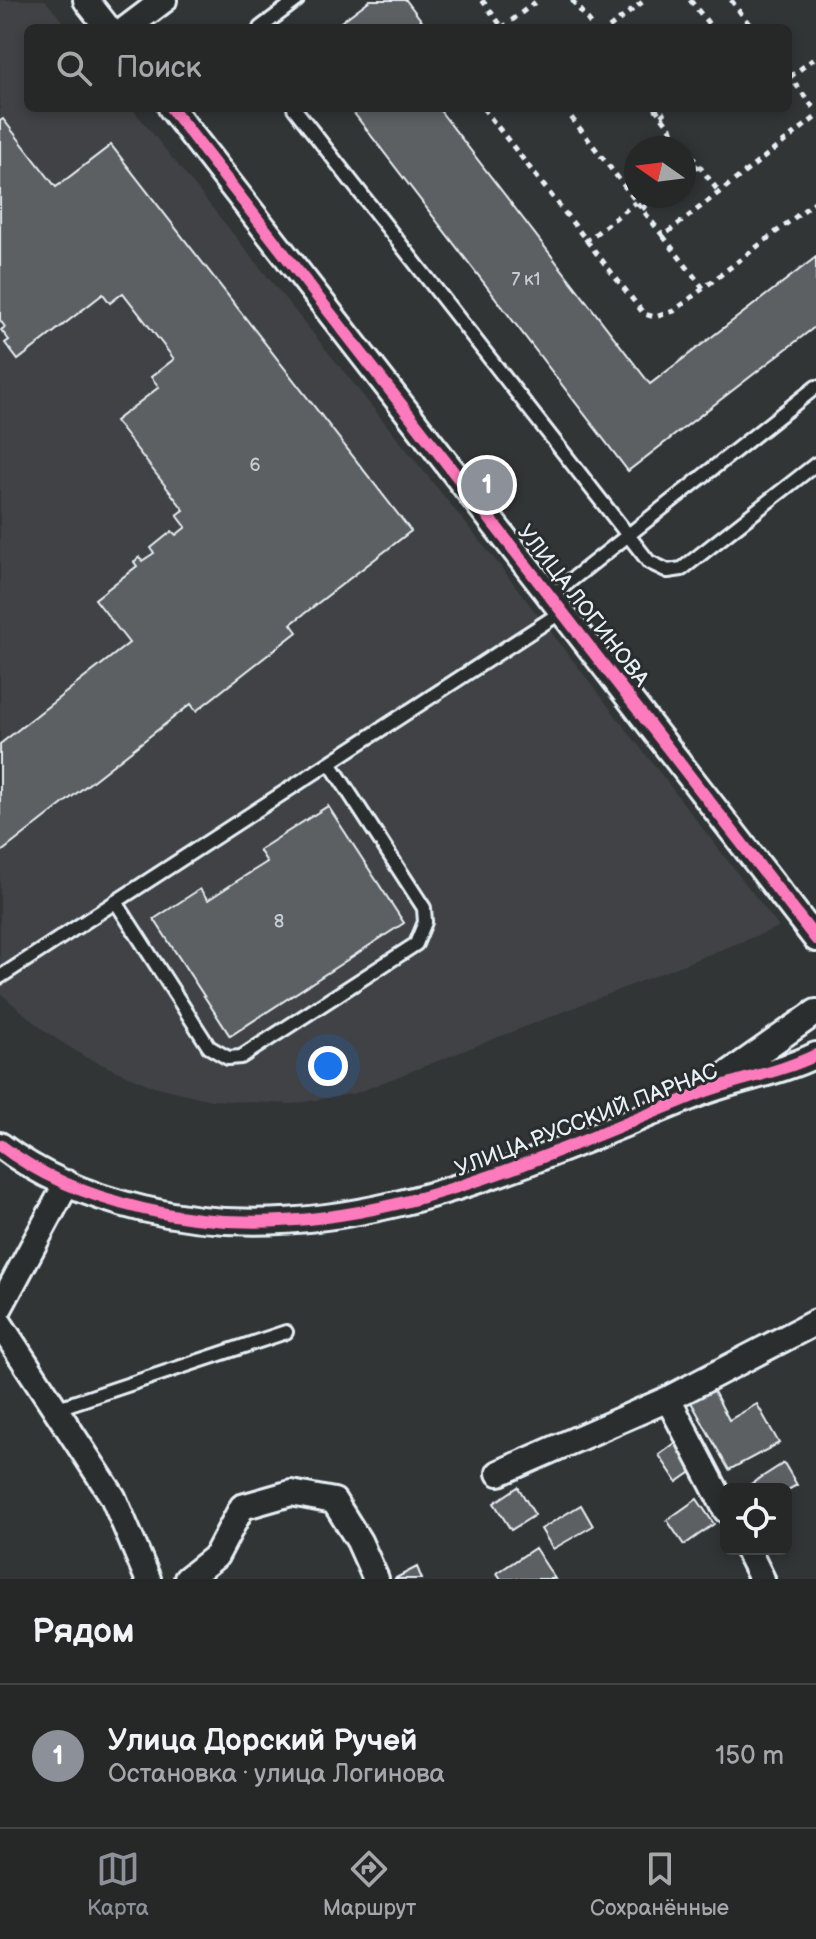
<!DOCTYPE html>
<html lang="ru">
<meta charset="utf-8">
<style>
:root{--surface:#262828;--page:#323434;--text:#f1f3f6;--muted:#a4a6a8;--line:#424445;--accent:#8c9099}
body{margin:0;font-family:"Balsamiq Sans",sans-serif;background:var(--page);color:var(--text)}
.controls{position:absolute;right:24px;bottom:24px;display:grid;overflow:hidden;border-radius:12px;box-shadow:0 4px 12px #0003}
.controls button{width:72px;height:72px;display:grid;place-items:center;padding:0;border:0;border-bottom:2px solid var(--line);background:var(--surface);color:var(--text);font:40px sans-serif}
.compass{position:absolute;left:624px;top:136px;width:72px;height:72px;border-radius:50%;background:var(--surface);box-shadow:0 4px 12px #0003;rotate:284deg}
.you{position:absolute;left:328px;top:1066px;width:28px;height:28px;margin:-20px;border:6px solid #fff;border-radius:50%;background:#1a73e8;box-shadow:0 0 0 12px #1a73e833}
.badge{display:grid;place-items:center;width:52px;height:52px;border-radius:50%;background:var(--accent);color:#fff;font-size:26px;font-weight:700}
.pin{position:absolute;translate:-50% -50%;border:4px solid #fff;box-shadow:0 2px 8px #0006}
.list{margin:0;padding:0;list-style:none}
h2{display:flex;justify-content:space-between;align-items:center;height:104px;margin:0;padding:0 32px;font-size:34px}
h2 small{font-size:26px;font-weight:400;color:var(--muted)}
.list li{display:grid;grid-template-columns:52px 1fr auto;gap:24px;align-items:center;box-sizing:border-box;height:144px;padding:0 32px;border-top:2px solid var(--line)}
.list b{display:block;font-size:30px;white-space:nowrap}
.list p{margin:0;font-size:26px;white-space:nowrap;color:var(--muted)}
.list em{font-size:26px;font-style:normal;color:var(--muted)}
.icon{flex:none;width:44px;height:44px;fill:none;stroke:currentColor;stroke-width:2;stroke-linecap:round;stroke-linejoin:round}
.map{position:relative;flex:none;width:816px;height:1579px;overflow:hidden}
.search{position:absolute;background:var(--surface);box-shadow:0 4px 12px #0003;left:24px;right:24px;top:24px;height:88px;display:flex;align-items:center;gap:20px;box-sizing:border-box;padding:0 28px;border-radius:12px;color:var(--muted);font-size:30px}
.sheet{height:248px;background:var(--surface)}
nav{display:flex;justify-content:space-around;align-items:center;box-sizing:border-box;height:112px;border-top:2px solid var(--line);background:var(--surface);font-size:22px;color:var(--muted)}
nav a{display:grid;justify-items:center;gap:4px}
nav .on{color:var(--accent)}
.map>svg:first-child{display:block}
.built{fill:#3f4244}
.building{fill:#5c6063;stroke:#e8f1f8;stroke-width:2}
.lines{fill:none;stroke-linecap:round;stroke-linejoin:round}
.service-casing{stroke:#e8f1f8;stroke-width:18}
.minor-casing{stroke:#e8f1f8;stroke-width:30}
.path{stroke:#e8f1f8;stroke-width:5;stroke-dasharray:6 6;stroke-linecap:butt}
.service{stroke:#2a2d2e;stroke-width:12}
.minor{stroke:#2a2d2e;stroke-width:24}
.cycleway-casing{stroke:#2a2d2e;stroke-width:17}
.cycleway{stroke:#fd7abc;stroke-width:12}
.labels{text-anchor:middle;stroke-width:6;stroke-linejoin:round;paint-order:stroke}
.number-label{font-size:18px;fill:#c5cdd3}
.street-label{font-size:22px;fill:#e8f1f8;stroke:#2a2d2e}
</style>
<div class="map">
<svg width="816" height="1579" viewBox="0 0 816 1579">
<rect width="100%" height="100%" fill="#323536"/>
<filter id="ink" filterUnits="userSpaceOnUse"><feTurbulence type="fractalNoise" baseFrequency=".0125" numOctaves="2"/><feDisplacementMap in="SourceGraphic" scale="16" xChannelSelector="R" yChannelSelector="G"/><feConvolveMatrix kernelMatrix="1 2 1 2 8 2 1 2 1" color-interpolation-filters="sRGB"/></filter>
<g filter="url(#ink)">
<path class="built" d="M0 0H45L68 28H28V108H132L500 566 779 927 356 1093 292 1104 211 1100 149 1085 85 1057 46 1032 0 993Z"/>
<path class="building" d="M370 0H406L427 28H333Z
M350 108H438L650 384 816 257V326L628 471Z
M3 119 56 187 111 145 411 531 291 624 297 632 196 711 191 704 0 853V744L129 643 95 599 137 566 134 562 139 557 142 561 154 553 151 548 172 531 176 535 186 527 177 515 184 510 115 421 159 387 151 377 174 359 123 293 110 303 103 294 18 360 5 343 9 340 1 330 5 327 0 320V121Z
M328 806 404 923 230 1036 154 919 200 889 208 900 237 881 267 862 259 850Z
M709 1382 729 1420 757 1404 779 1443 729 1470 687 1395Z
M678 1441 697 1468 677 1482 659 1455Z
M784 1463 797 1485 786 1491 743 1489Z
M518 1487 535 1515 511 1530 494 1503Z
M697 1499 714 1524 684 1545 667 1520Z
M581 1505 593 1526 553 1549 541 1529Z
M535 1548 555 1579H501L497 1573Z
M417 1567 422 1579H394Z"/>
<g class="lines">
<defs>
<path id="service" d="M260 28 297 0
M294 108 649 562 668 571 682 569 816 464
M551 596 816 387
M116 902 209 1047 228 1058 241 1057 416 944 425 922 424 908 330 763
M0 977 563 611
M55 1409 286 1332"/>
<path id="minor" d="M86 0 108 28
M127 28 164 0
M171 108 816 939
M715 1083 816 1012
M0 1145C40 1176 93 1197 143 1209 338 1256 519 1166 696 1095 735 1079 777 1074 816 1055
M0 1307 67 1183
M0 1324 113 1497 148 1579
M668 1399 726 1510
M499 1473 668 1399 816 1322
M747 1549 762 1579
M187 1579 216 1556 242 1507 291 1493 334 1501 359 1541 376 1579"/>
</defs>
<use href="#service" class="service-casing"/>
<use href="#minor" class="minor-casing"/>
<path class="path" d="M482 0 503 28
M572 0 594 28
M690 0 712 28
M731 0 752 28
M502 28 538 0
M609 28 645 0
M788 74 816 111
M790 77 816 57
M483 108 644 314 655 317 674 311 816 201
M564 108 663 236 816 117
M655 108 719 192
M661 116 670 108
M684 176 699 165
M642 209 659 196
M663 236 703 288
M585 242 636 202"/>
<use href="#service" class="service"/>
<use href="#minor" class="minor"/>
<defs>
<path id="cycleway" d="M171 108 816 939
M0 1145C40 1176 93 1197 143 1209 338 1256 519 1166 696 1095 735 1079 777 1074 816 1055"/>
</defs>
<use href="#cycleway" class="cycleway-casing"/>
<use href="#cycleway" class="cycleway"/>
</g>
</g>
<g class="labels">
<g class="number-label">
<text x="526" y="285">7 к1</text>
<text x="255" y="471">6</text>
<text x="279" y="927">8</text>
</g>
<g class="street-label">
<text transform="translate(584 605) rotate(52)" y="8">УЛИЦА ЛОГИНОВА</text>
<text transform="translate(586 1119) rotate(-21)" y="8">УЛИЦА РУССКИЙ ПАРНАС</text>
</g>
</g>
</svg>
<div class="controls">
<button><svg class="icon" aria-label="locate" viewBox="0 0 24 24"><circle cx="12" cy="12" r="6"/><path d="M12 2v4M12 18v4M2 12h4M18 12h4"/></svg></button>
</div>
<svg class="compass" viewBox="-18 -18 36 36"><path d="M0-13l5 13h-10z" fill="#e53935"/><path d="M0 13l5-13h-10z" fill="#a4a6a8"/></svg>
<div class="you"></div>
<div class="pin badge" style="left:487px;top:485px">1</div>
<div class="search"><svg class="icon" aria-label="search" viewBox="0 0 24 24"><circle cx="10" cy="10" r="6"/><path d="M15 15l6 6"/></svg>Поиск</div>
</div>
<section class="sheet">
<h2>Рядом<small></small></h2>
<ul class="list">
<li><span class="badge">1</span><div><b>Улица Дорский Ручей</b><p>Остановка · улица Логинова</p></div><em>150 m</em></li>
</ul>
</section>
<nav>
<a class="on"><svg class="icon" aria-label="map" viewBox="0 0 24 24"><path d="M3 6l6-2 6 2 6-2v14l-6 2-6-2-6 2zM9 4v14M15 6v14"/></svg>Карта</a>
<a><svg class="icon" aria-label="directions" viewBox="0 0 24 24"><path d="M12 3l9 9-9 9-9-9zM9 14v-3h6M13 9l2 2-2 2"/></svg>Маршрут</a>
<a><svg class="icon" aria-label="saved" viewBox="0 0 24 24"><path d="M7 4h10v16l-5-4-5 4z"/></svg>Сохранённые</a>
</nav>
